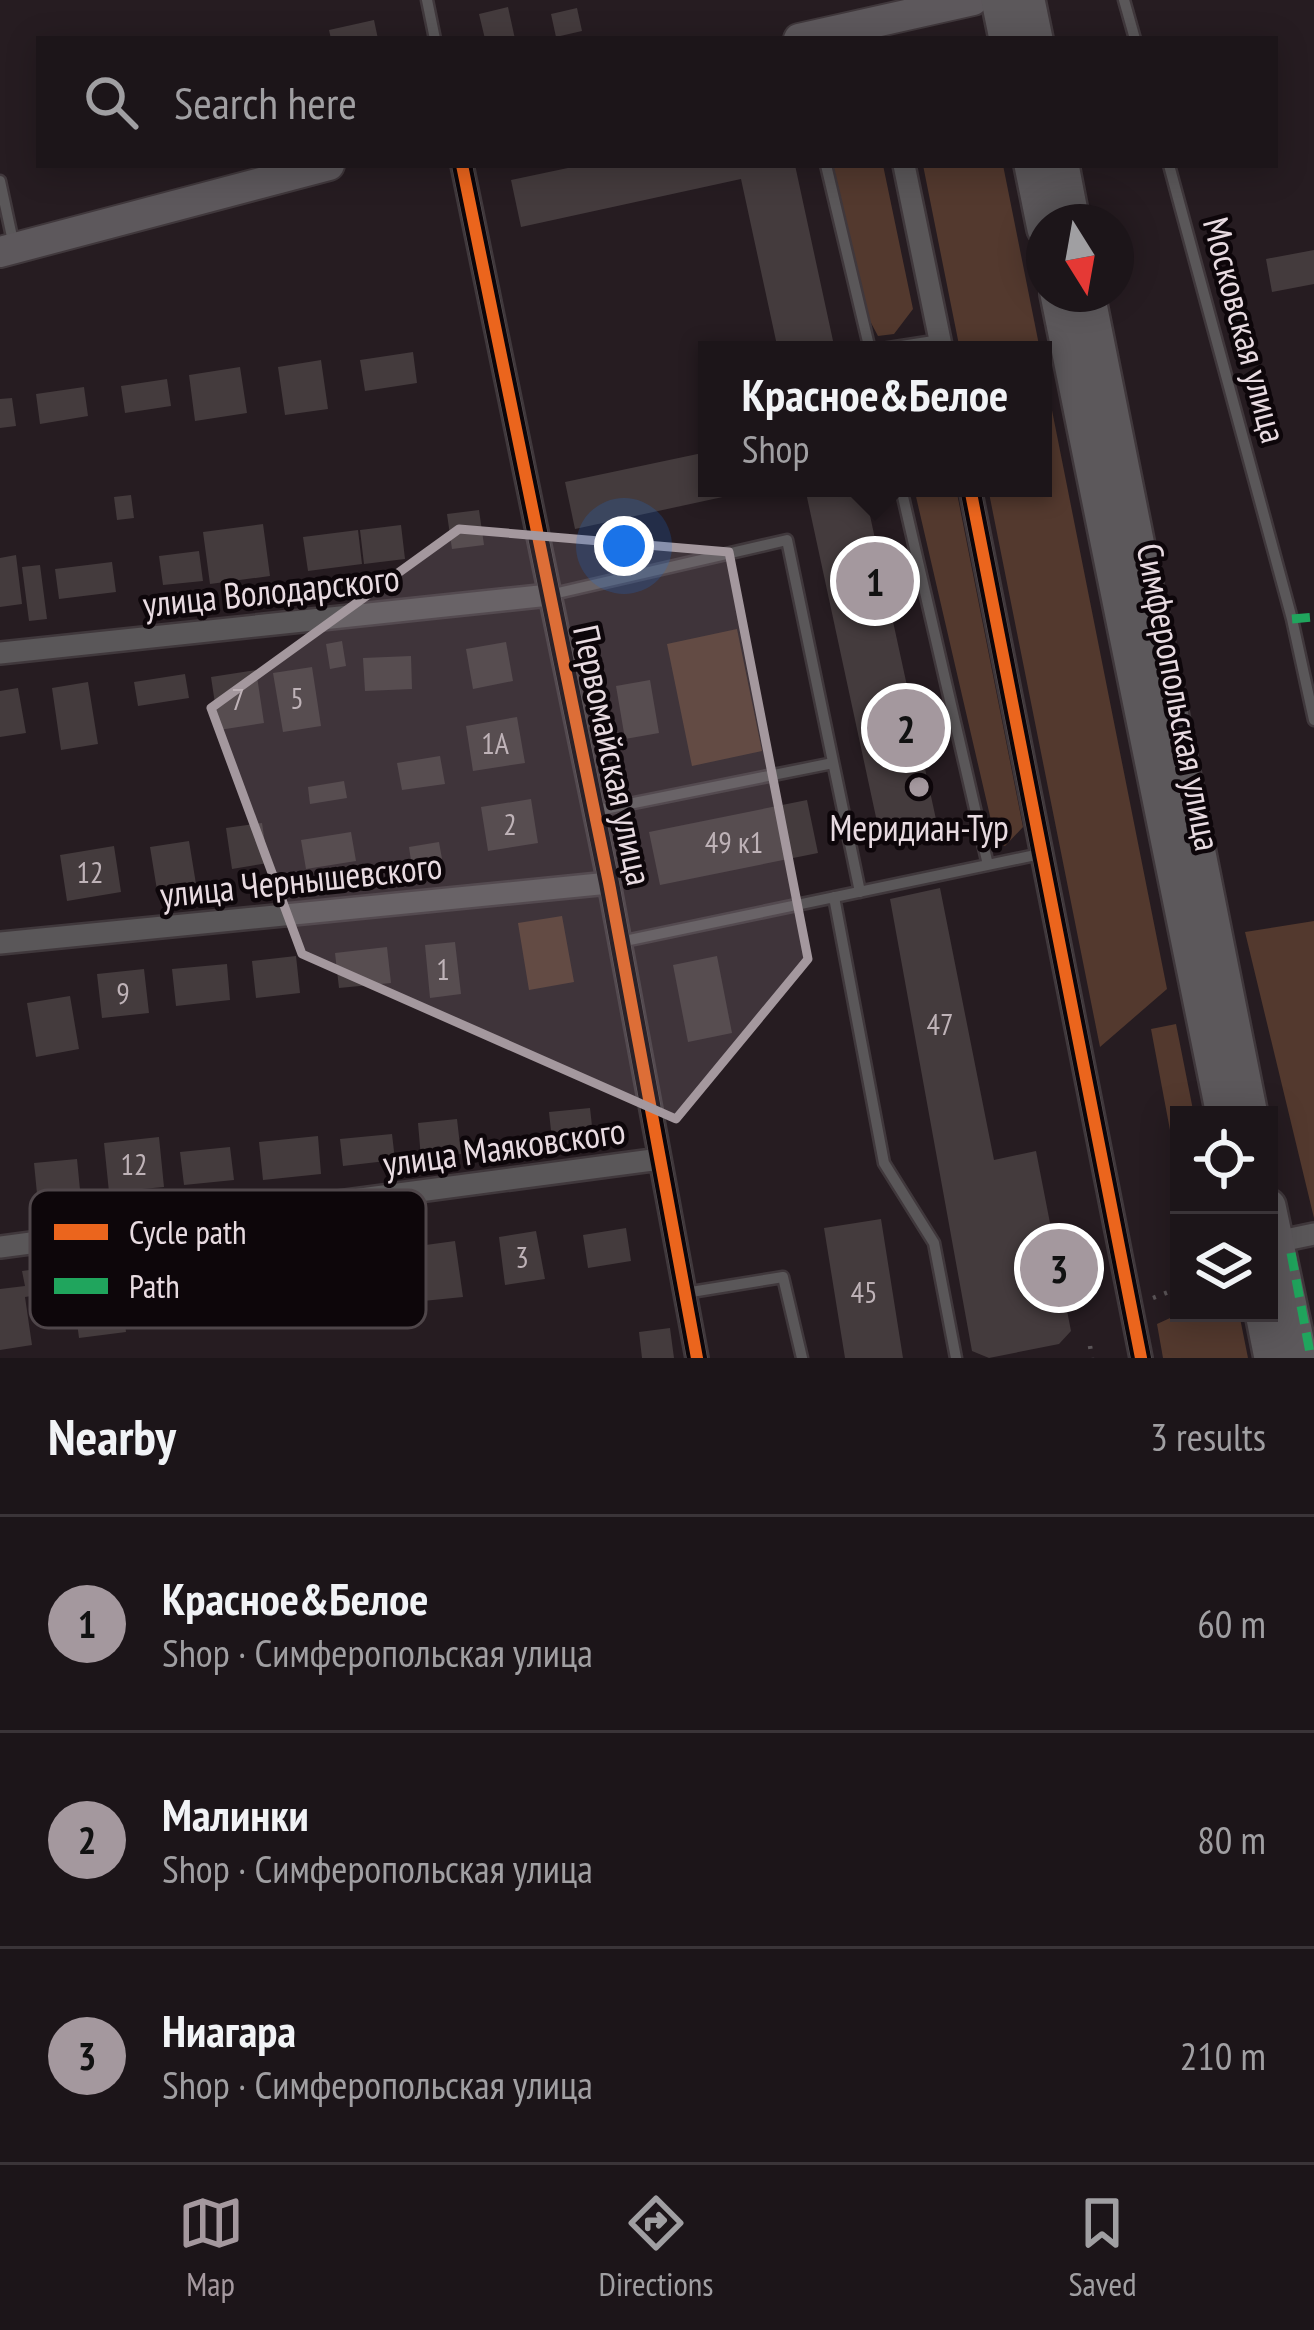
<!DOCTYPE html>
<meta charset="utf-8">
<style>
:root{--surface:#1c1519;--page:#292226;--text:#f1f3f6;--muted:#a09fa2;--line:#3a3438;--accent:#a4989e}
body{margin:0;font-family:"PT Sans Narrow",sans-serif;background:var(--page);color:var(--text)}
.controls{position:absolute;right:36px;bottom:36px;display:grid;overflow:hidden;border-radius:0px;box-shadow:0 6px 30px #0003}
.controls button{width:108px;height:108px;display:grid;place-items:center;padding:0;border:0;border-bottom:3px solid var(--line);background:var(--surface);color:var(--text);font:60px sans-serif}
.compass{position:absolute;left:1026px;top:204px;width:108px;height:108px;border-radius:50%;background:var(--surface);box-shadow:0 6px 30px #0003;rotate:169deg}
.you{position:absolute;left:624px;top:546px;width:42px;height:42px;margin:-30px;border:9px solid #fff;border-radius:50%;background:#1a73e8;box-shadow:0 0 0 18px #1a73e833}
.badge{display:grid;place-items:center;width:78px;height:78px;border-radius:50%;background:var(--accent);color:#111;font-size:39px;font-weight:700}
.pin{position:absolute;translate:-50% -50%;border:6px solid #fff;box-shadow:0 3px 12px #0006}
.popup{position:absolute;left:698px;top:341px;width:354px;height:156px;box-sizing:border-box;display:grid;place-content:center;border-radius:0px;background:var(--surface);filter:drop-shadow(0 3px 9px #0005);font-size:39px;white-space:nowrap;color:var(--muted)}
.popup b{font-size:45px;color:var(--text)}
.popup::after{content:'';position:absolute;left:50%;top:100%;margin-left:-24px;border:24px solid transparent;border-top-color:var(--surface)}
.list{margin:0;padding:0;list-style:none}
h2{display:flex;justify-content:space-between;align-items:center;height:156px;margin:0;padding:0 48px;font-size:51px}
h2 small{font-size:39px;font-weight:400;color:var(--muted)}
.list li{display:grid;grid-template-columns:78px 1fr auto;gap:36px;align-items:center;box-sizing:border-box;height:216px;padding:0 48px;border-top:3px solid var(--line)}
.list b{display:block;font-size:45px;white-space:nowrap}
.list p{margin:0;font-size:39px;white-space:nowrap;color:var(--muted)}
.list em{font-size:39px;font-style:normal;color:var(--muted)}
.icon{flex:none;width:66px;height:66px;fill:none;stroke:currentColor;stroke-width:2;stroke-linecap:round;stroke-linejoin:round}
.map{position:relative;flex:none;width:1314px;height:1358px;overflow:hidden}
.search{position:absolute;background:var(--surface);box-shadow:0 6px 30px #0003;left:36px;right:36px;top:36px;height:132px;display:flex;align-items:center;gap:30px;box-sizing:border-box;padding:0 42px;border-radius:0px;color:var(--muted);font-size:45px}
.sheet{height:804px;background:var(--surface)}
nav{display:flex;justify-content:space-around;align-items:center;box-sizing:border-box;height:168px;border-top:3px solid var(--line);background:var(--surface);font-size:33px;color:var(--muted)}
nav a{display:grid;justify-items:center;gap:6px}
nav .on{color:var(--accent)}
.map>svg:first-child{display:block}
.green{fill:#53392e}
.building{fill:#443b3d}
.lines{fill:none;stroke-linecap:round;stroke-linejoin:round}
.service-casing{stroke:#40383c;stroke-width:15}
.minor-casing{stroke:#40383c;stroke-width:26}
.secondary-casing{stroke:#40383c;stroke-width:34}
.primary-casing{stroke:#40383c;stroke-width:38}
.path{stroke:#5b5558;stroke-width:4.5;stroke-dasharray:3 9;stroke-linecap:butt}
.service{stroke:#5a5759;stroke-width:10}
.minor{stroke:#5a5759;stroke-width:21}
.secondary{stroke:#5d585c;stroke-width:30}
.primary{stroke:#5c585b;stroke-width:33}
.quiet{stroke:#20a55d;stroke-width:9;stroke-dasharray:18 9;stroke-linecap:butt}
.cycleway-casing{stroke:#0d060a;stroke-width:20}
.cycleway{stroke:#eb651d;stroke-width:12}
.marked{fill:#a4989e;fill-opacity:0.2;stroke:#a4989e;stroke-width:9;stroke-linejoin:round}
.poi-dot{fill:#a4989e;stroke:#0d060a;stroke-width:4.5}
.labels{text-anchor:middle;stroke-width:9;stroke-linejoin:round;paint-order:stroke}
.number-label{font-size:30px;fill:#bfb3b8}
.street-label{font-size:36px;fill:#e8dbe1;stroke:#0d060a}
.poi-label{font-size:36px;fill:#e8dbe1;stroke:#0d060a}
.key{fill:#0d060a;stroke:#4f464a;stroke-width:3}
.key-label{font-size:33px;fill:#e8dbe1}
</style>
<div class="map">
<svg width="1314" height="1358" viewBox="0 0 1314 1358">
<rect width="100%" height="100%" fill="#261c21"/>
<path class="green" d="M833 165H883L913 309 894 334 878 336 870 321Z
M923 165H1003L1040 350H960Z
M1043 365 1167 989 1100 1047 988 488H1043Z
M914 488H956L1023 827 1005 846 996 842Z
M737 629 762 751 692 766 667 644Z
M562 916 574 982 529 990 518 923Z
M1314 921V1218L1245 932Z
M1176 1024 1194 1115H1179V1178L1151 1029Z
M1181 1313H1239L1248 1358H1163L1157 1324Z"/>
<path class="building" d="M508 7 515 39H485L479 14Z
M577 8 582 31 556 37 551 14Z
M374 20 378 39H331L329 30Z
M582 165H795L835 350H778L741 179 521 227 511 180Z
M1314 250V284L1272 292 1266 259Z
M413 352 417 383 365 391 360 360Z
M321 360 328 409 285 415 278 367Z
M240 367 247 413 195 421 189 375Z
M167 379 171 406 125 413 121 386Z
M84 387 88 416 40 424 36 394Z
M12 398 16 426 0 428V399Z
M707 452V488L755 490 575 529 565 482Z
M805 488H864L939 833 882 845Z
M131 495 134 518 117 520 114 497Z
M479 510 484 545 452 549 447 514Z
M263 524 270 576 210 584 203 532Z
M401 525 405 559 364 564 360 530Z
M358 530 362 564 308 571 303 537Z
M199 551 203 581 163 585 159 556Z
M16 555 22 604 0 607V558Z
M112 562 116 592 59 599 55 569Z
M40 565 47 619 29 621 22 567Z
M342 641 346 666 330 669 326 644Z
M506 642 513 681 473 689 466 649Z
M411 656 412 689 365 691 363 658Z
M312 667 321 726 283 732 273 673Z
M256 670 264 723 219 730 211 677Z
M185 674 189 698 138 706 134 682Z
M650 680 659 733 625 739 616 686Z
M88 682 98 744 61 750 52 688Z
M18 688 26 733 0 737V691Z
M517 717 525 763 473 771 466 726Z
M440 756 445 784 402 790 397 763Z
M344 781 347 798 310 804 308 787Z
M531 799 538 843 488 851 481 807Z
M807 800 818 853 660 885 649 832Z
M262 823 268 863 232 869 226 828Z
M351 832 356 861 306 869 301 840Z
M189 841 196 884 157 890 150 847Z
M439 842 445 876 414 881 409 847Z
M114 846 121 892 67 901 60 855Z
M940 888 994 1160 1036 1151 1071 1331 1059 1344 989 1358 972 1351 890 899Z
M455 942 461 994 430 998 425 945Z
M387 947 391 983 339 988 335 953Z
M296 956 300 993 256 998 252 961Z
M717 956 732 1033 688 1042 673 965Z
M227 964 230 1000 176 1006 172 969Z
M144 969 149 1013 102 1018 97 974Z
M70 996 79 1049 36 1057 27 1003Z
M590 1108 593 1135 552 1140 549 1112Z
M457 1119 461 1154 421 1158 418 1123Z
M392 1134 395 1160 343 1166 340 1139Z
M318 1136 321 1174 263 1180 259 1142Z
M159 1137 164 1187 109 1192 104 1143Z
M230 1147 234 1180 184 1185 180 1152Z
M77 1159 81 1200 38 1204 34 1163Z
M881 1219 903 1358H845L824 1228Z
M626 1228 631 1261 588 1268 583 1235Z
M536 1231 545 1279 505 1285 499 1237Z
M455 1241 463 1297 423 1301 411 1247Z
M391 1248 399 1286 347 1293 341 1251Z
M315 1252 323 1304 261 1312 256 1255Z
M233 1261 237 1302 199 1306 195 1263Z
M59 1266 63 1291 25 1297 32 1345 0 1350V1289L25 1286 22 1271Z
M119 1270 126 1332 79 1338 71 1276Z
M176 1273 182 1320 145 1324 139 1276Z
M670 1328 674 1358H642L639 1332Z"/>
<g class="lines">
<defs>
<path id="service" d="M427 0 435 39
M1124 0 1135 39
M826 165 870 350
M1169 165 1292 619 1314 720
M0 181 14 246
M876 350 940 340
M901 488 988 865
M549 595 787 540 860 892
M594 811 833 763
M834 897 884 1163 934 1243 956 1358
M620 942 1045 853
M685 1293 783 1277 802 1358"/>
<path id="minor" d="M462 165 609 883 697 1358
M904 165 942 350
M970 488 1141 1358
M0 653 549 595
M0 943 609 883
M1276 1242 1314 1234
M0 1247 660 1159"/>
<path id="secondary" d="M799 39 973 0
M0 252 329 165"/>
<path id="primary" d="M998 0 1006 39
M1028 0 1036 39
M1031 165 1044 229
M1062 165 1073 222
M1057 294 1223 1115
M1088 294 1251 1115
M1269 1206 1301 1358
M1262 1313 1271 1358"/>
</defs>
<use href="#service" class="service-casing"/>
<use href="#minor" class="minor-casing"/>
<use href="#secondary" class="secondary-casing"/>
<use href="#primary" class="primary-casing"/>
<path class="path" d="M1153 1298 1179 1288
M1090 1346 1092 1358"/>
<use href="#service" class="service"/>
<use href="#minor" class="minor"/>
<use href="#secondary" class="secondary"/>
<use href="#primary" class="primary"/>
<path class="quiet" d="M1292 619 1314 617
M1291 1253 1311 1358"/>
<defs>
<path id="cycleway" d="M462 165 609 883 697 1358
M970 488 1141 1358"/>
</defs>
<use href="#cycleway" class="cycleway-casing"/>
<use href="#cycleway" class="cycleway"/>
</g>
<path class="marked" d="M459 529 729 552 808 959 676 1119 302 954 211 708Z"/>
<circle class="poi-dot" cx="919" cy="787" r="12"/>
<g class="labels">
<g class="number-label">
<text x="297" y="709">5</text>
<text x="238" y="710">7</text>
<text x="495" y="754">1А</text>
<text x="510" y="835">2</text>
<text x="734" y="853">49 к1</text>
<text x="90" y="883">12</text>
<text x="443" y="980">1</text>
<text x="123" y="1004">9</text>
<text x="940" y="1035">47</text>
<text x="134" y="1175">12</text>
<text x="522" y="1268">3</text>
<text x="864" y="1303">45</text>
</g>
<g class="street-label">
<text transform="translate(1245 330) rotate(75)" y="13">Московская улица</text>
<text transform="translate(271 591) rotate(-6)" y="13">улица Володарского</text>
<text transform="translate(1179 697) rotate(79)" y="13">Симферопольская улица</text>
<text transform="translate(613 755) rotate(78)" y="13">Первомайская улица</text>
<text transform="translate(301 880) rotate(-6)" y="13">улица Чернышевского</text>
<text transform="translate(504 1147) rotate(-8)" y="13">улица Маяковского</text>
</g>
<g class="poi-label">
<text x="919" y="841">Меридиан-Тур</text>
</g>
</g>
<rect x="30" y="1190" width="396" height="138" rx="18" class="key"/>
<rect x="54" y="1224" width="54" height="16" fill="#eb651d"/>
<rect x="54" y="1278" width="54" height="16" fill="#20a55d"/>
<g class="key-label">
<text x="129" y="1244">Cycle path</text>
<text x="129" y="1298">Path</text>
</g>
</svg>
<div class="controls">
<button><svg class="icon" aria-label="locate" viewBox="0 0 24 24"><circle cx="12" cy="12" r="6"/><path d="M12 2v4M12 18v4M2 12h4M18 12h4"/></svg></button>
<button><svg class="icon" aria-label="layers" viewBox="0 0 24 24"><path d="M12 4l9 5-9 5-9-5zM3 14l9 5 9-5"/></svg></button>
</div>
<svg class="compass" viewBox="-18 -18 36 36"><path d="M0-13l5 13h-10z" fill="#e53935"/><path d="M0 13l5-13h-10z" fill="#a09fa2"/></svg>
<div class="you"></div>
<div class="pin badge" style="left:875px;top:581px">1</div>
<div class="popup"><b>Красное&amp;Белое</b>Shop</div>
<div class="pin badge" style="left:906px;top:728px">2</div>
<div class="pin badge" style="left:1059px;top:1268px">3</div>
<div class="search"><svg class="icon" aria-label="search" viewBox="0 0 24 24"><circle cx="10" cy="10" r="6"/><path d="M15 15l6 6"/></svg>Search here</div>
</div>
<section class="sheet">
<h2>Nearby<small>3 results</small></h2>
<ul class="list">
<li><span class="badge">1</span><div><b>Красное&amp;Белое</b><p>Shop · Симферопольская улица</p></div><em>60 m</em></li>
<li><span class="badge">2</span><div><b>Малинки</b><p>Shop · Симферопольская улица</p></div><em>80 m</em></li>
<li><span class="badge">3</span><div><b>Ниагара</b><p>Shop · Симферопольская улица</p></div><em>210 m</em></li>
</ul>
</section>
<nav>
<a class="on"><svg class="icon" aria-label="map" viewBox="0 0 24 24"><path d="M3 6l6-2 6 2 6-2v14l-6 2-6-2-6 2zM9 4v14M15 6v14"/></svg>Map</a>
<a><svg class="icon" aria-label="directions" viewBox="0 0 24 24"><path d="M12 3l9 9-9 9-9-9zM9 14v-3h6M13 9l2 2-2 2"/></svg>Directions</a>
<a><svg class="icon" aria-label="saved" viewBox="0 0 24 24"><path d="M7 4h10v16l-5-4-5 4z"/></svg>Saved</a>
</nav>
